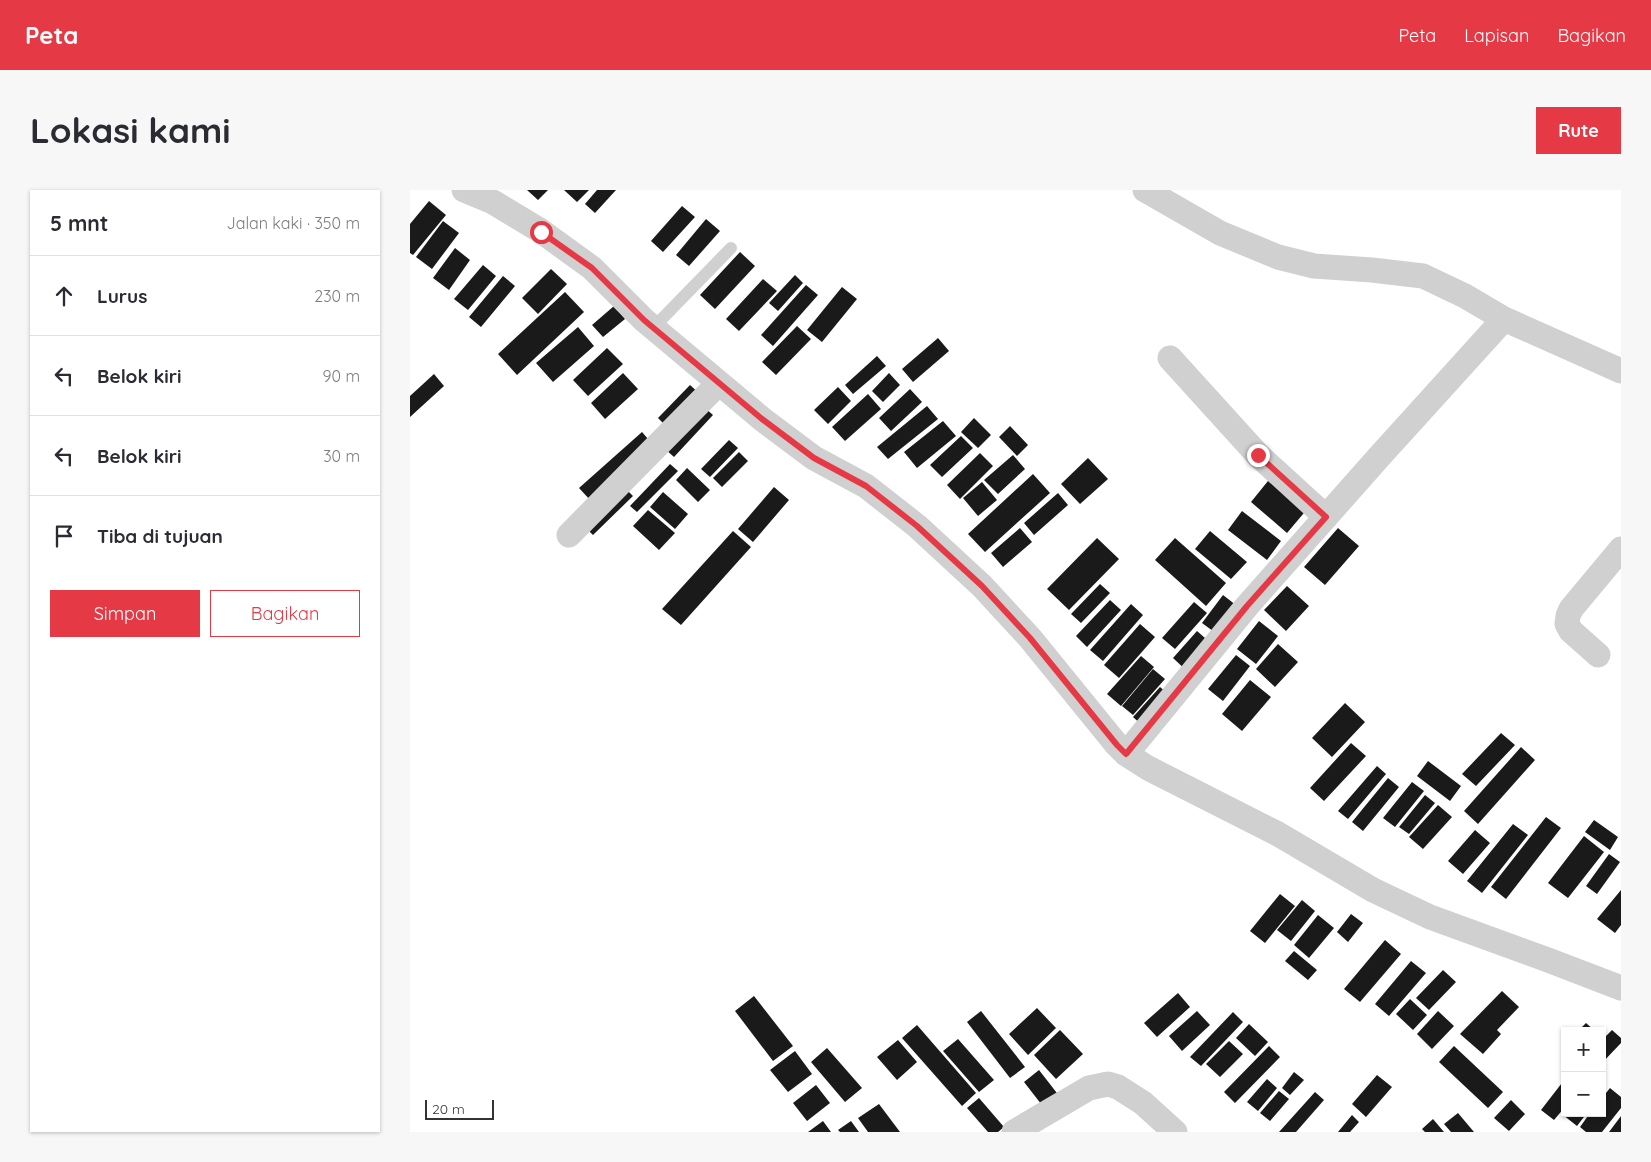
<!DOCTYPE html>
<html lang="id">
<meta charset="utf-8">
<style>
:root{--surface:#fff;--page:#f7f7f7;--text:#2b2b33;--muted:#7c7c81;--line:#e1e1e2;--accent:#e63946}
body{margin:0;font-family:Quicksand,sans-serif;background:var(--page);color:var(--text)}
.controls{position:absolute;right:15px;bottom:15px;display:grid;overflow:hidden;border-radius:0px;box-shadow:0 1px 4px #0004}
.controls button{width:45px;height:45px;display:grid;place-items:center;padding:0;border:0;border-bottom:1px solid var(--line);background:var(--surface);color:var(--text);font:25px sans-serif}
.scale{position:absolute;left:15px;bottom:12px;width:69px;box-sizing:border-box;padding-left:5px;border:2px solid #333;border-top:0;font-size:14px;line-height:18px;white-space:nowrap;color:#333;-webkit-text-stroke:4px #fff;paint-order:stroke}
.stop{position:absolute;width:15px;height:15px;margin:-11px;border:4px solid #e63946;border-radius:50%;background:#fff}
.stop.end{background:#e63946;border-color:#fff;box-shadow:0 1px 5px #0008}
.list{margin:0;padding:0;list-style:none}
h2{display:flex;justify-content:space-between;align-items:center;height:65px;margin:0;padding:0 20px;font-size:21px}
h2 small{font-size:16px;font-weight:400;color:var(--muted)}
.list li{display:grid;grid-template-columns:32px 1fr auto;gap:15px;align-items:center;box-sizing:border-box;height:80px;padding:0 20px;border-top:1px solid var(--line)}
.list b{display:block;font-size:19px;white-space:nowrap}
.list em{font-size:16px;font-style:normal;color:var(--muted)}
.actions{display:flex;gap:10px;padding:15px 20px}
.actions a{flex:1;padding:11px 0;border:1px solid var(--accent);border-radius:0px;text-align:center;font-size:18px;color:var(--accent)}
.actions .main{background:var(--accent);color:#fff}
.icon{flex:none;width:28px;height:28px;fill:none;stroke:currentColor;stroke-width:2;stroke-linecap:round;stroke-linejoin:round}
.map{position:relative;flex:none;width:1211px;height:942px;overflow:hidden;border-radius:0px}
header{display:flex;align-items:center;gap:30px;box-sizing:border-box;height:70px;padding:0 25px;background:var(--accent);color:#fff}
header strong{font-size:24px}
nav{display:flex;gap:28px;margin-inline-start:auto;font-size:18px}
.intro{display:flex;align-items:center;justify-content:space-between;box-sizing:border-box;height:120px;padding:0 30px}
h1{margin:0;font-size:35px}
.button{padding:12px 22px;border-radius:0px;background:var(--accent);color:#fff;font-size:18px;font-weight:700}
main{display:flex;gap:30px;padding:0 30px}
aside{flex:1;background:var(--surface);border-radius:0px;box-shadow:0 1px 4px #0004}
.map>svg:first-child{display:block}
.building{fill:#1a1a1a}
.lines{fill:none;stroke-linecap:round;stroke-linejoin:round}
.lane{stroke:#d0d0d0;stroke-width:12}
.street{stroke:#d0d0d0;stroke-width:25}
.route{stroke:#e63946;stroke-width:6}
</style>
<header>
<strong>Peta</strong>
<nav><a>Peta</a><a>Lapisan</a><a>Bagikan</a></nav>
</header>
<div class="intro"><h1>Lokasi kami</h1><a class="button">Rute</a></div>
<main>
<aside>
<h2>5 mnt<small>Jalan kaki · 350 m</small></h2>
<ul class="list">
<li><svg class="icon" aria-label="ahead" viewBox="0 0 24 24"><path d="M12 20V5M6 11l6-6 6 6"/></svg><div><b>Lurus</b></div><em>230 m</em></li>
<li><svg class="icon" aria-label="left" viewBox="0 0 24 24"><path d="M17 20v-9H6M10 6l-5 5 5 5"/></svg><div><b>Belok kiri</b></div><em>90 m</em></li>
<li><svg class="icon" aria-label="left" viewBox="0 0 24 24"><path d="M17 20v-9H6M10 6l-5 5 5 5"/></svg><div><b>Belok kiri</b></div><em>30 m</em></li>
<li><svg class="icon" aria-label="arrive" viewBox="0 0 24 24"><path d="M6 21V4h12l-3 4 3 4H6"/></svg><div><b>Tiba di tujuan</b></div></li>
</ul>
<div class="actions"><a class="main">Simpan</a><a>Bagikan</a></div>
</aside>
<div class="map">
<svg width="1211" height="942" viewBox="0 0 1211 942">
<rect width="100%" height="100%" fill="#fff"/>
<path class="building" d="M117 0H138L128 10Z
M154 0H179L167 12Z
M187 0H206L185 23 175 14Z
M19 11 36 25 3 65 0 63V34Z
M272 16 285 27 253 62 241 51Z
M296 29 310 41 279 76 266 65Z
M33 31 49 43 22 79 6 67Z
M45 58 60 70 39 100 23 88Z
M330 62 345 76 305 119 290 105Z
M73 75 86 86 58 120 44 109Z
M141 79 157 94 128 124 112 108Z
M385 85 393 93 368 121 359 113Z
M93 86 105 96 71 137 59 127Z
M353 89 367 101 329 141 316 129Z
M396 95 408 105 363 156 351 145Z
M432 97 447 109 412 152 397 140Z
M155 102 174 122 107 185 88 164Z
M204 116 215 129 193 147 182 135Z
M387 136 401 149 366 185 352 172Z
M168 137 184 156 143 192 126 173Z
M528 148 539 161 503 192 492 179Z
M197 158 213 174 178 206 163 190Z
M467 166 476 176 443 204 435 195Z
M213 183 228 199 195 229 181 213Z
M479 183 490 195 473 212 462 201Z
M24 184 34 196 0 227V206Z
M280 195 291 205 258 238 248 228Z
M428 197 441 211 418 234 404 220Z
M500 199 512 212 481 241 469 228Z
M458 204 471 219 435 251 422 237Z
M517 216 528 229 478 269 467 257Z
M294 217 303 225 264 267 255 259Z
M564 228 581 245 568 258 551 242Z
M533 231 546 246 507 278 494 262Z
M600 236 618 255 607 266 589 247Z
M232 242 245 257 182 312 169 298Z
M551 246 563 258 532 287 520 275Z
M319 250 328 258 300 287 291 279Z
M329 262 338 271 312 297 303 288Z
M570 263 583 276 550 309 537 295Z
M603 265 615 279 588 304 574 290Z
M678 268 698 289 670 314 651 294Z
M260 274 268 281 227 322 220 316Z
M277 278 300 300 288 312 266 290Z
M623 284 640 303 575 362 558 344Z
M862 286 899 317 877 343 841 312Z
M572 292 587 310 568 326 553 308Z
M212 295 223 306 183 345 172 334Z
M364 297 379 310 343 352 328 339Z
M253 302 278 324 265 339 240 317Z
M648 303 658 315 624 345 614 333Z
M238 320 265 343 249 360 223 336Z
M832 321 871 351 857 370 818 340Z
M610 338 622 352 593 377 581 363Z
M928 338 949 356 915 395 894 377Z
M323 341 341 357 271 435 252 419Z
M800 341 837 372 821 389 785 359Z
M687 348 709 369 659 420 637 399Z
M765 348 816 393 796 416 745 370Z
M690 394 700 403 671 433 661 424Z
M877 396 899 416 876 441 854 420Z
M813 405 831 419 811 447 792 433Z
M700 410 711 420 677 457 666 446Z
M784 412 797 423 765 459 752 448Z
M721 414 733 425 693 471 680 460Z
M849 431 868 446 846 474 827 459Z
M730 434 745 447 709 488 694 475Z
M787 441 803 455 779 483 763 468Z
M868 454 888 472 865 497 846 479Z
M826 465 840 476 813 511 798 499Z
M731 466 744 477 711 516 697 504Z
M743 479 755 489 723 525 712 516Z
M840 490 861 507 832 541 812 524Z
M750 497 762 507 735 538 723 527Z
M935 513 955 532 922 567 902 548Z
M1091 543 1105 555 1066 596 1052 584Z
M941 553 956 566 914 611 900 598Z
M1111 557 1125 570 1068 634 1054 621Z
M1018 571 1051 596 1040 611 1007 586Z
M967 576 976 584 938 629 928 621Z
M978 588 989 597 953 641 942 632Z
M1002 592 1014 601 985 637 973 628Z
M1015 605 1025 613 999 644 989 637Z
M1028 615 1042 627 1013 659 999 647Z
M1136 627 1151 638 1096 709 1081 697Z
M1184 630 1208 647 1200 660 1175 642Z
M1103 634 1118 645 1072 703 1057 691Z
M1065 640 1080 653 1053 684 1038 671Z
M1174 646 1194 662 1158 708 1138 693Z
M1199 664 1210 672 1187 704 1176 696Z
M1211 700V735L1205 743 1187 729Z
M870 704 885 716 855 753 840 741Z
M892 710 905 721 881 751 867 740Z
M941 724 953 733 938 752 927 742Z
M908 725 924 738 899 768 884 755Z
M975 750 991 764 950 812 934 799Z
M884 761 907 780 898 790 875 771Z
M1001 771 1016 783 979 826 965 814Z
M1033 780 1046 792 1019 820 1006 808Z
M1092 801 1109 817 1087 840 1091 844 1073 864 1050 844Z
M768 803 780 817 747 847 734 833Z
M344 806 383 856 363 871 325 821Z
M1000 809 1017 825 1003 840 986 824Z
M627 818 646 838 618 865 599 844Z
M571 821 615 877 600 888 557 832Z
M787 821 800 835 772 861 759 846Z
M1028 821 1044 836 1022 859 1007 844Z
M823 822 833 832 791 876 780 867Z
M1176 833 1185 841H1168Z
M839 834 858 852 845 866 826 848Z
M507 835 566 903 552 916 492 848Z
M650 840 673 864 646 889 624 865Z
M1202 840 1211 848V853L1192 873V850Z
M548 849 584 890 569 902 533 861Z
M488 850 507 872 487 890 467 867Z
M819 851 833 864 810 887 796 874Z
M859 856 870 867 825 913 814 902Z
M1044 856 1093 902 1078 918 1029 872Z
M417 858 452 898 435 912 401 872Z
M385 861 402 884 378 902 360 880Z
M629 880 650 907 635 919 614 892Z
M884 882 894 890 880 905 872 898Z
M967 885 982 897 956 927 942 914Z
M857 889 867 898 848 921 837 912Z
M1155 889V917L1144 930 1131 920Z
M406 895 420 913 397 931 383 913Z
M1200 898 1211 907V918L1192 942H1176L1170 937 1180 923H1192V908Z
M869 901 879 909 860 931 850 923Z
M905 902 914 910 886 942H869Z
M569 908 594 937 588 942H578L557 918Z
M1101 910 1115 924 1099 941 1084 928Z
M469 914 490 942H458L448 928Z
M1048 923 1064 942H1041L1034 934Z
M1155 923H1177L1167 936 1153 925Z
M942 925 949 932 940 942H928Z
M1211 926V942H1199Z
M1023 929 1034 942H1015L1012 939Z
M413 931 421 942H398Z
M441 931 449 942H430L428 940Z"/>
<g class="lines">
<path class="lane" d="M243 138 321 58"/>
<path class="street" d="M54 0 83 12 131 41 182 78 234 130 352 229 404 268 456 296 507 336 572 396 620 448 707 555 716 564 738 578 868 644 963 700 1020 727 1138 770 1211 798
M735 0 810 43 868 67 904 76 962 80 1013 86 1055 106 1094 129 1211 181
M760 168 848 265 916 327
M159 345 309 193
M1188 465 1161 441 1157 434 1158 426 1161 419 1211 359
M716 564 837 416 968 268 1094 129
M604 942 679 898 698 894 708 897 733 913 765 942"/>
</g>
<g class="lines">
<path class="route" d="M131 42 182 78 234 130 352 229 404 268 456 296 507 336 572 396 620 448 707 555 716 564 837 416 916 327 848 265"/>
</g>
</svg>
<div class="controls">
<button>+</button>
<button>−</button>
</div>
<div class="scale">20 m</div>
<div class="stop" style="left:131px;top:42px"></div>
<div class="stop end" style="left:848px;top:265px"></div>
</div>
</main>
